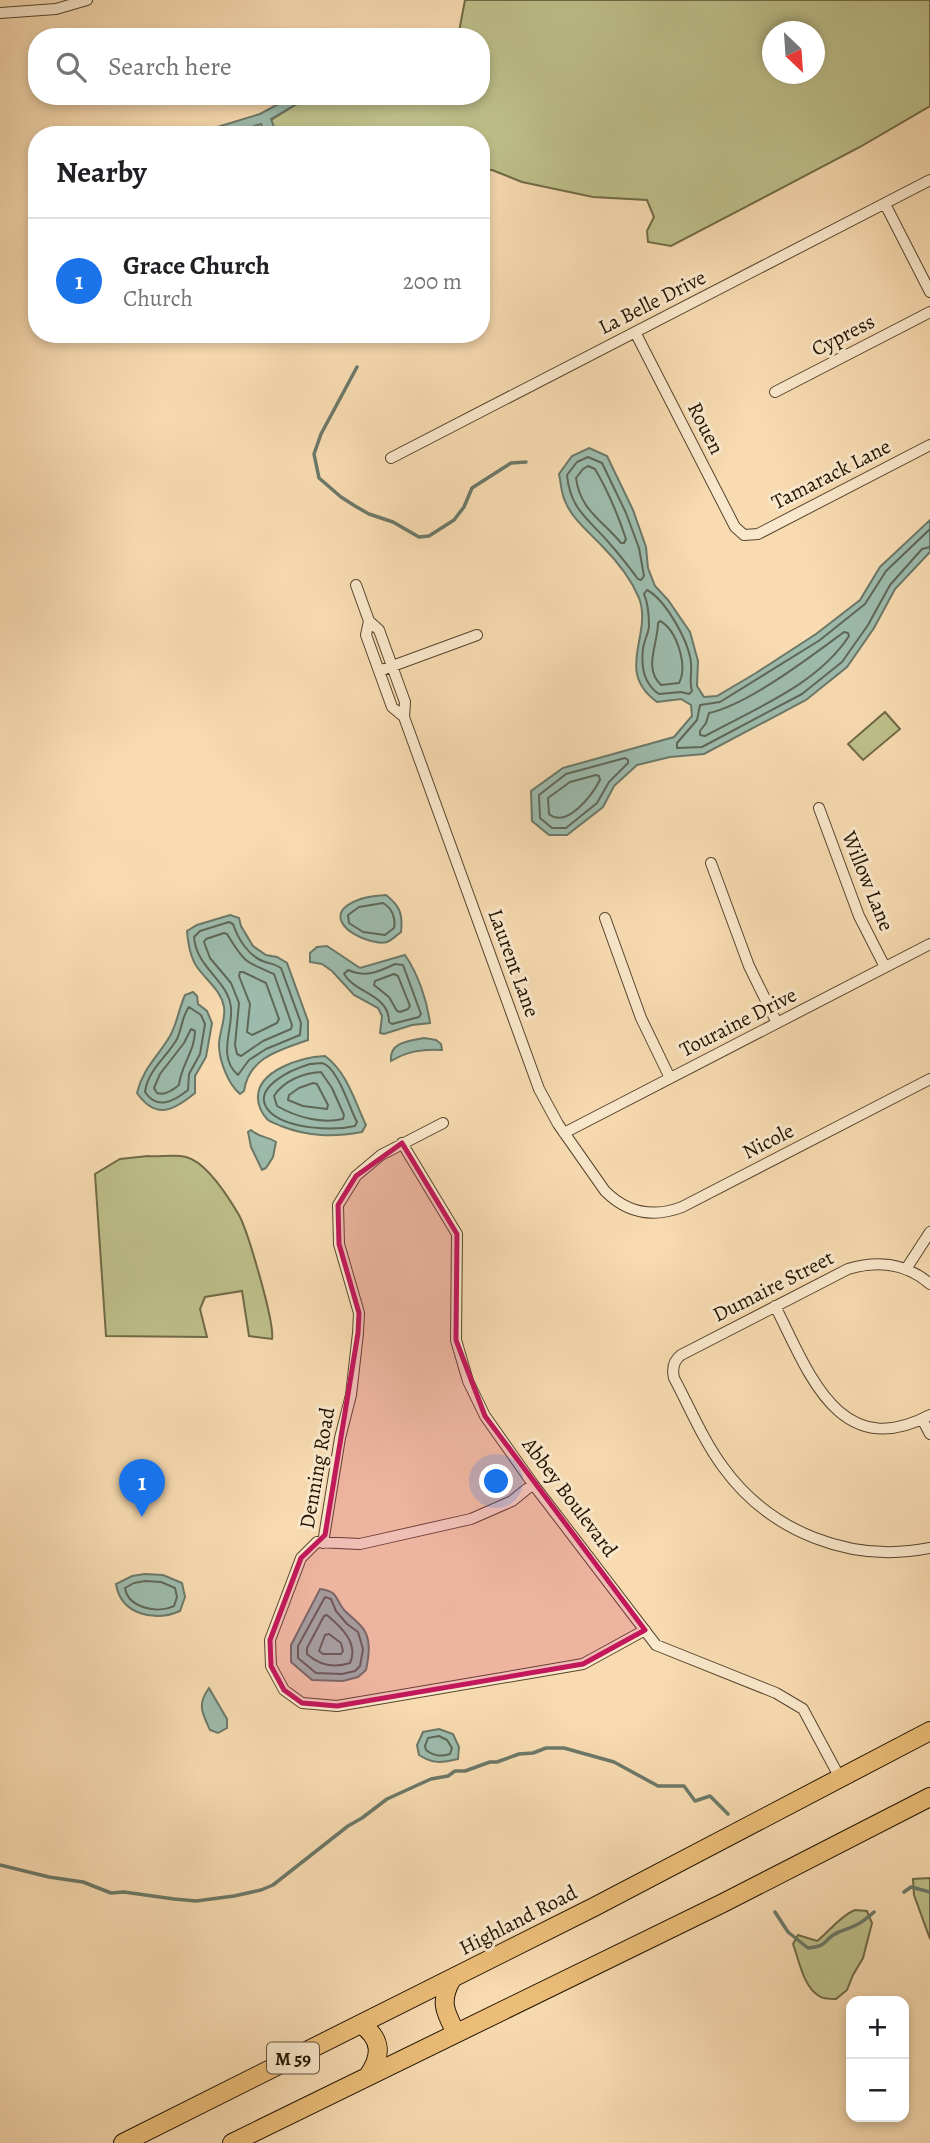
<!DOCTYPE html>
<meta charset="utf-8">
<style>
:root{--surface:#fff;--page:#f6f6f6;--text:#202124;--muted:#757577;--line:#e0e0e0;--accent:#1a73e8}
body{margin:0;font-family:Alegreya,serif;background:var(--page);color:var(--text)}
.controls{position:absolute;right:21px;bottom:21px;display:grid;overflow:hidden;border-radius:14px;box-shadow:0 4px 10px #0003}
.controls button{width:63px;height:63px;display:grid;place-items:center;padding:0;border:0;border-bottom:2px solid var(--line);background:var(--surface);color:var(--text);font:35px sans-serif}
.compass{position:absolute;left:762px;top:21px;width:63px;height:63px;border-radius:50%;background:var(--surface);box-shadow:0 4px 10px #0003;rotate:155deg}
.you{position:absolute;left:497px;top:1482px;width:24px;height:24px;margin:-18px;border:5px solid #fff;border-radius:50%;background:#1a73e8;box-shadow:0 0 0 10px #1a73e833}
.badge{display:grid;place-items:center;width:46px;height:46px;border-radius:50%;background:var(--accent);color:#fff;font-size:23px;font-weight:700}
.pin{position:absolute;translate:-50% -58px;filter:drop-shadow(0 2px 4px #0008)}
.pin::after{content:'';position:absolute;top:37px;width:24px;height:21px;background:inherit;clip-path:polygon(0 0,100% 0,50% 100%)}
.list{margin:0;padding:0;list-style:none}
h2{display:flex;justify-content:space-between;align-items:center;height:91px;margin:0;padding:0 28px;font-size:30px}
h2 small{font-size:23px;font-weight:400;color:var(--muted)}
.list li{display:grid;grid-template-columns:46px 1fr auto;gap:21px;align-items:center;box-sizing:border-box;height:126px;padding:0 28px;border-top:2px solid var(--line)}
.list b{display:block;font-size:26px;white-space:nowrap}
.list p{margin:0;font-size:23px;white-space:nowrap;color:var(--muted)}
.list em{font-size:23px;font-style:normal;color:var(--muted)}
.icon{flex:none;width:38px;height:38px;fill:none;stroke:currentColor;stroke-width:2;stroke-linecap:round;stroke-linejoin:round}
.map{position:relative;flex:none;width:930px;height:2143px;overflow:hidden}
.search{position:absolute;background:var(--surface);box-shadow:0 4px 10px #0003;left:28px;top:28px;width:462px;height:77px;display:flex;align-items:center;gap:18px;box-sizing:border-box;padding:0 24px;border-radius:28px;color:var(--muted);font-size:26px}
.panel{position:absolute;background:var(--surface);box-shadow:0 4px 10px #0003;left:28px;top:126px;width:462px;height:217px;border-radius:28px}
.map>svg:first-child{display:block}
.green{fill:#bec08b;stroke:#706a46;stroke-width:2;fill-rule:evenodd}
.water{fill:#9dbbad;stroke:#6b7868;stroke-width:2}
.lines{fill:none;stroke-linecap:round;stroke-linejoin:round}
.shore{stroke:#5f6757;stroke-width:2}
.stream{stroke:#6b7868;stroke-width:3.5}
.street-casing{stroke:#57452d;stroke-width:12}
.highway-casing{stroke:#211301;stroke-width:20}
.street{stroke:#fae8cc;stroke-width:10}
.highway{stroke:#ecbe78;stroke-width:18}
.marked{fill:#c2185b;fill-opacity:0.2;stroke:#c2185b;stroke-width:5;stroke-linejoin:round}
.labels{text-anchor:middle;stroke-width:6;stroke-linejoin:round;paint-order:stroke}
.shield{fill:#fae8cc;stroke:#62533e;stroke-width:2}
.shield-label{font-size:19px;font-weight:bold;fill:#211301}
.street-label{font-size:21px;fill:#211301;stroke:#fae8cc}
</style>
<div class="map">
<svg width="930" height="2143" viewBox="0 0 930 2143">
<rect width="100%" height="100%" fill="#f8dbb1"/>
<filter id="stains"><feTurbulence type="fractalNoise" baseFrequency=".00286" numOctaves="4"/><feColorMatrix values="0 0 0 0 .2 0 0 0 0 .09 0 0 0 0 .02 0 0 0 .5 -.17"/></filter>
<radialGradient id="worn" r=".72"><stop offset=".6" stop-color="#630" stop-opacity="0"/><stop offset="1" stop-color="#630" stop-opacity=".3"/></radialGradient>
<path class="green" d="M465 0H930V106L860 147 671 246 648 242 647 231 654 217 647 200 593 197 522 182 492 170 481 169V135H277L271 120 310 96H481V37H458ZM772 32H814V74H772Z
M885 712 900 729 863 760 848 744Z
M148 1156C160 1157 175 1154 186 1157 206 1162 229 1198 239 1215 248 1232 275 1323 272 1339L249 1336 242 1291 205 1297 200 1309 207 1337 106 1336 95 1174 120 1159Z
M930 1878V1939L914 1895 913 1879Z
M855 1910 867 1911 872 1923 863 1958 853 1975 847 1990 836 1999C830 1999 823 1999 819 1996 803 1986 799 1960 793 1944L798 1935 817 1941C830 1931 840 1916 855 1910Z"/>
<path class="water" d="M293 96H310L271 119 277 135H266L261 124 225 135H191L260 114Z
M589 448 607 456 633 510 646 547 648 568 655 586 668 600 690 632 698 661 697 686 704 697 717 696 756 673 816 634 860 600 880 567 930 520V552L895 589 874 628 847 667 806 700 704 754 670 757 637 765 614 786 603 807 567 835H549L532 821 531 791 563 768 674 737 692 716 691 705 681 699 657 702C614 671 653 635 639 598 631 579 616 560 602 546 589 532 572 519 565 501 561 493 561 483 559 474L572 456Z
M386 895C400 906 403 914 401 932 397 935 392 940 387 942 382 944 376 942 371 941 347 935 323 913 358 900 367 896 376 896 386 895Z
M230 915 239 918 241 926 253 946 266 955 277 957 287 963 308 1021V1040C280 1050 249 1057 244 1091L240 1094C228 1084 219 1060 219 1045 219 1033 226 1019 224 1007 221 990 206 980 197 967 190 957 188 943 187 931L197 925Z
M327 946 360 968 405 955C418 974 427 1000 430 1023L412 1025 384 1034 380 1033 382 1016 378 1008 354 995 332 971 322 964 310 962V953L317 947Z
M193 992 197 996 198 1004 207 1011 212 1023 206 1057 195 1076V1093C173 1111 156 1120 137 1093 143 1068 157 1058 170 1036 177 1024 179 1008 185 995Z
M424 1038 436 1040 441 1044 442 1050C422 1049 408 1051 391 1061 389 1042 409 1041 424 1038Z
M325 1056C347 1072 355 1102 366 1125L362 1132C334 1137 309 1137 281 1126 277 1124 270 1122 267 1119 262 1114 258 1105 258 1099 256 1070 303 1057 325 1056Z
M251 1130C263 1140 266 1135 276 1142L273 1157 266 1168 262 1170 251 1147 248 1132Z
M145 1574 163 1575 182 1583 185 1597 180 1611C155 1622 121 1615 116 1584L132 1576Z
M320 1589C339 1592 334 1597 344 1610 350 1616 356 1620 361 1626 372 1637 369 1656 366 1670L358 1677 343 1681 312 1680 291 1662V1645Z
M209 1688 227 1719V1728L218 1733 210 1730C202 1713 197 1704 209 1688Z
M439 1729 453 1734 459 1747 458 1759C441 1763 433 1764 419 1755L417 1745 423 1732Z"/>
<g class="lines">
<path class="shore" d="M588 457 602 463 626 513 639 548 644 576 641 580 638 579C629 567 620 555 610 544 590 520 570 510 567 475L577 462Z
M588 466 595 469C608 491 618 515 626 539L624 543H621C602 520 580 510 576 478L583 469Z
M930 529 886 571 865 604 820 640 720 702 700 705 697 720 677 743V748L702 747 802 694 842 662 868 625 890 585 922 549 930 547
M647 590C666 600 689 642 691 663 692 673 689 682 692 691L689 694 681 692 659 694C644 684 641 666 643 649 644 641 648 634 649 627 649 617 648 603 644 594Z
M660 621C677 630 688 666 679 683L661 685C643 668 658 644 658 623Z
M844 632 848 633 849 636C817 685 754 709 705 736L700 735V731L706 723 709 713C749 704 810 657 844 632Z
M625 758 628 760V763L609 782 597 803 566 828H552L540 818 539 795 566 774Z
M596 775 599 776 600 780C592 795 567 829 549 814L548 798 570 782Z
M383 903C392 908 396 918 394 928L385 935 363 932 349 923 348 915 359 907Z
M229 922 233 924C238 939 249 957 265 962 272 964 275 964 281 968L301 1023 300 1035 266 1049 249 1060 238 1075C217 1057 233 1030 231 1008 229 981 196 968 194 937L200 931Z
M224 933 227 934C244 962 245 962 274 974L292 1025 291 1029 263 1041 241 1056 237 1054 235 1045 239 1003 231 983 210 958 204 942 206 939Z
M395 964 403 965 421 1014 419 1017 392 1024 389 1022C389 994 356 994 344 974L348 970C366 978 378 972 395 964Z
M240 972H243L266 983 279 1019 277 1023 252 1035 247 1032 250 1004 239 976Z
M394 974 398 976 410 1006 408 1009 400 1012 397 1011 389 997 374 985 375 981Z
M189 1007 201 1015 205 1024 200 1054 189 1074 188 1090C173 1102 157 1110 145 1092 148 1069 167 1057 177 1039 182 1028 182 1016 189 1007Z
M191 1029 195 1031C195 1051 181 1065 179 1085 173 1090 165 1096 157 1093L154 1088 160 1074 184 1043Z
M310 1064C314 1064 318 1063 322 1063 337 1066 350 1109 357 1122L355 1126C333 1131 289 1129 271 1113 246 1089 293 1069 310 1064Z
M321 1072 332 1088 344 1115 343 1119C321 1124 296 1117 277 1106L274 1096C283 1081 303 1073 321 1072Z
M313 1083 317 1084 328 1105 327 1109 303 1106 288 1100 289 1095 299 1088Z
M145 1581 161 1582 175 1588 177 1597 174 1606C158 1614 128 1608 125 1588L134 1583Z
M325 1597 331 1599 336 1611 347 1624 358 1632 363 1649 360 1666 355 1671 342 1674 316 1673 298 1658V1646Z
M327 1615C341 1627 359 1643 350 1663 334 1668 320 1666 307 1654V1648L324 1616Z
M329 1634 341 1643 343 1651 341 1654H323L319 1651 325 1635Z
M439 1736 447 1740 452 1748 450 1754C440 1757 434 1756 426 1750L425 1746 428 1738Z"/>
<path class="stream" d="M357 367 321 434 314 454 319 478 341 497 355 506 369 514 393 522 419 537 429 536 454 520 464 507 472 488 511 463 526 462
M0 1865 49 1877 83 1882 111 1893 124 1892 174 1899 196 1901 234 1896 261 1890 273 1885 348 1826 362 1818 387 1799 431 1779 448 1776 455 1771H465L490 1762H497L519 1754 533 1753 546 1748H564L614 1762 658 1786H684L695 1801 710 1796 728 1814
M904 1892 911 1887 930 1892
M775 1912 788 1932 808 1948C831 1946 823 1938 839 1932 855 1926 861 1924 874 1912"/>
<defs>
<path id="street" d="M0 13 56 9 87 0
M885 204 930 292
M635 332 735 527 744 535 758 534 930 445
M775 392 930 312
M391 458 930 180
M356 585 369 621 379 630 405 702 404 717 539 1089 558 1124 605 1191C627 1213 653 1218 682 1207L930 1079
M369 621 366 635 392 707 404 717
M379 671 477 635
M819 808 859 916 885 967
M711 863 749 966 777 1023
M605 918 641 1018 670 1078
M564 1133 930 944
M402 1143 457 1234 456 1340 468 1381 485 1416 533 1484 656 1645 776 1693 803 1709 840 1778
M906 1269 930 1232
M930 1284C906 1263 878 1260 848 1269L681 1355C673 1361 672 1369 674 1378 690 1408 703 1440 723 1467 770 1532 851 1564 930 1548
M775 1306C808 1370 838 1464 930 1415
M922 1419 930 1434
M533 1484 512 1501 471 1519 360 1544 317 1542 301 1558 270 1640 271 1666 284 1690 302 1703 337 1706 583 1664 645 1630
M323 1543 340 1438 351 1395 358 1333 359 1313 339 1244 338 1205 356 1176 381 1155 443 1123"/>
<path id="highway" d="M452 1979C439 2001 445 2012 456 2033
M361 2024C382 2039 382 2056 368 2076
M123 2143 594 1907 930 1731
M232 2143 723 1903 930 1797"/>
</defs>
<use href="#street" class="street-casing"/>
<use href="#highway" class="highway-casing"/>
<use href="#street" class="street"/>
<use href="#highway" class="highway"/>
</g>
<path class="marked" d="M402 1143 457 1234 456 1340 485 1416 645 1630 583 1664 337 1706 302 1703 284 1690 271 1666 270 1640 301 1558 325 1535 358 1333 359 1313 339 1244 338 1205 356 1176Z"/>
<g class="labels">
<rect class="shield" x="267" y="2042.5" width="52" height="31" rx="5"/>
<g class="shield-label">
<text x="293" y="2065">M 59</text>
</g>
<g class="street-label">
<text transform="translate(652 302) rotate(-27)" y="7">La Belle Drive</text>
<text transform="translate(843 335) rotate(-27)" y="7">Cypress</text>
<text transform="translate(706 428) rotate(63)" y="7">Rouen</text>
<text transform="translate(831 474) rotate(-27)" y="7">Tamarack Lane</text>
<text transform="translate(868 881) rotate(68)" y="7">Willow Lane</text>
<text transform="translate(514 963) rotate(70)" y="7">Laurent Lane</text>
<text transform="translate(738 1022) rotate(-27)" y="7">Touraine Drive</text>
<text transform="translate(768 1141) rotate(-27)" y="7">Nicole</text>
<text transform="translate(773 1286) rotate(-27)" y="7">Dumaire Street</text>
<text transform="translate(317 1468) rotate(-80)" y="7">Denning Road</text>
<text transform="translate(570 1497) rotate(53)" y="7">Abbey Boulevard</text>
<text transform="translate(518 1920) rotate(-27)" y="7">Highland Road</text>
</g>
</g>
<rect width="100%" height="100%" filter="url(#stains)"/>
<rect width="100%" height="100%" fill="url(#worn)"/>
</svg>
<div class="controls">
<button>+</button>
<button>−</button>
</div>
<svg class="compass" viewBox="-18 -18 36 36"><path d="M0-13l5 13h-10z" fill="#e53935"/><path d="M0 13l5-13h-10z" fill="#757577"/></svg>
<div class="you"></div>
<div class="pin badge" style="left:142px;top:1517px">1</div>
<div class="search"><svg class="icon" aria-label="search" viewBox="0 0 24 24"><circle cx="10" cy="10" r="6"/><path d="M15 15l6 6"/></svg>Search here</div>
<section class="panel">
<h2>Nearby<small></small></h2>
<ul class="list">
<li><span class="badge">1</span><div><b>Grace Church</b><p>Church</p></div><em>200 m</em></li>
</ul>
</section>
</div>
